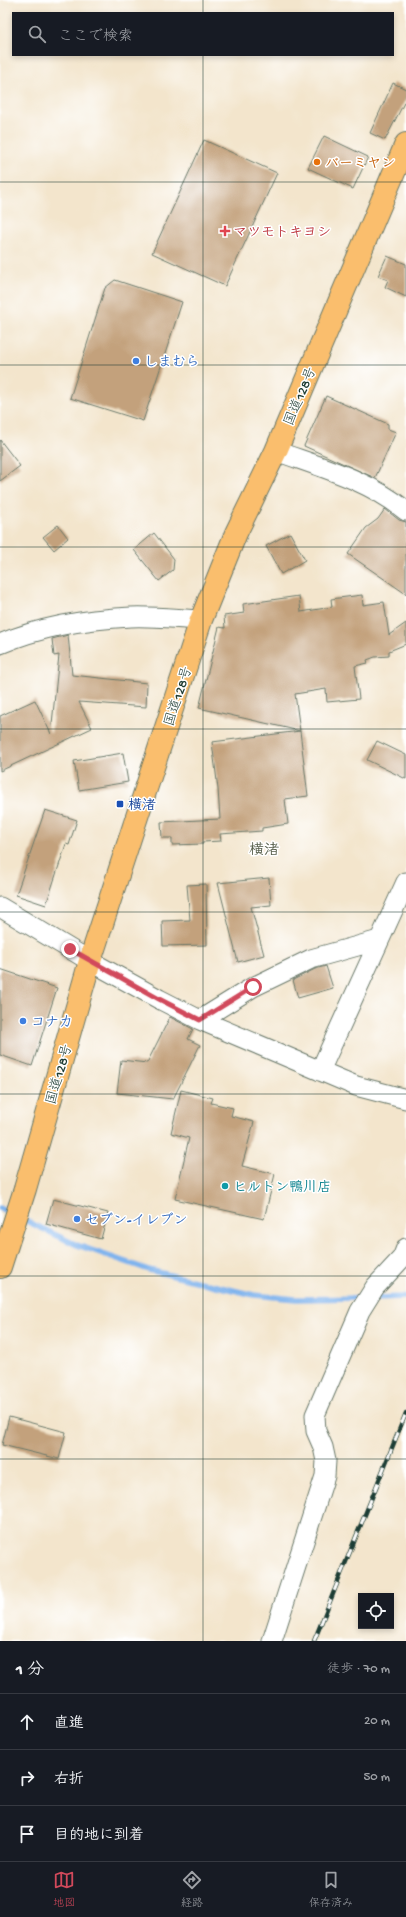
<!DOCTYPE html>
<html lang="ja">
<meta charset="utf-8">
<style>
:root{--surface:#171b24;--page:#242831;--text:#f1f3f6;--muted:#9ea1a6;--line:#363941;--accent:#d1495b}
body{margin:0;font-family:"Gochi Hand","Klee One",sans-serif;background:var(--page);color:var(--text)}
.controls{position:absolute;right:12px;bottom:12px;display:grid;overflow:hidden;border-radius:0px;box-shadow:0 2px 6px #0003}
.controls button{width:36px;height:36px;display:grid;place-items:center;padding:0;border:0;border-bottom:1px solid var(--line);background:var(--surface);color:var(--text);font:20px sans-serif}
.stop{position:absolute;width:12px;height:12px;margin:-9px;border:3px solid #d1495b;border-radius:50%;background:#fff}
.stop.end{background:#d1495b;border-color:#fff;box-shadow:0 1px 4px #0008}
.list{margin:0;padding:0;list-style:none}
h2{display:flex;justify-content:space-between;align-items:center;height:52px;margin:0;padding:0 16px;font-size:17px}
h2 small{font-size:13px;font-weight:400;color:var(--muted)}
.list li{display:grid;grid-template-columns:26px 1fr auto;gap:12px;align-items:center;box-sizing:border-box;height:56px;padding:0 16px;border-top:1px solid var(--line)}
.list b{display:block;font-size:15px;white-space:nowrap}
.list em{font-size:13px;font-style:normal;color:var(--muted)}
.icon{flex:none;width:22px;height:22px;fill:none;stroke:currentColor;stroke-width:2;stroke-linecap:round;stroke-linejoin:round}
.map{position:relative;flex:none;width:406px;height:1641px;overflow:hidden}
.search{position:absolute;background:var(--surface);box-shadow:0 2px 6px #0003;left:12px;right:12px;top:12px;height:44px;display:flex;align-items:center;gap:10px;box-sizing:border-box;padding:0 14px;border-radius:0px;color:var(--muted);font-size:15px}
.sheet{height:220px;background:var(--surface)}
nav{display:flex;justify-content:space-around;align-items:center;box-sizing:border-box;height:56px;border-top:1px solid var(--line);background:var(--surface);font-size:11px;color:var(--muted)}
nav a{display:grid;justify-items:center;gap:2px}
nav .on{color:var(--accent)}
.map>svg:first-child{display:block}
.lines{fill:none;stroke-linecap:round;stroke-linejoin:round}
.stream{stroke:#80b4ed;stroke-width:5.5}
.building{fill:#c3a17c}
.street-casing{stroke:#697869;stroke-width:21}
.highway-casing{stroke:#697869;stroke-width:24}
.street{stroke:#fff;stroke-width:19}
.highway{stroke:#fabe6d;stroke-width:22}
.rail-casing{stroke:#1f3d34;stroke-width:4.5}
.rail{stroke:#fff;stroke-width:3;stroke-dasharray:9;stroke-linecap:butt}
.route{stroke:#d1495b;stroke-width:5}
.grid{fill:none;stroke:#1f3d34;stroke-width:1;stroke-opacity:0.55}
.food-dot{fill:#e8710a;stroke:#fff;stroke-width:1.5}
.health-dot{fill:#e0444e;stroke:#fff;stroke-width:1.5}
.shop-dot{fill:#3f7fe0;stroke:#fff;stroke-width:1.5}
.transit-dot{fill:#1a4fb4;stroke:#fff;stroke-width:1.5}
.culture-dot{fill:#0f9aa8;stroke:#fff;stroke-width:1.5}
.labels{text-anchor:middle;stroke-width:3;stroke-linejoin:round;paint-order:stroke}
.food-label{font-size:14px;font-weight:bold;fill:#c56008;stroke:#fff;text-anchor:start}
.health-label{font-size:14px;font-weight:bold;fill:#be3a42;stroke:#fff;text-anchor:start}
.shop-label{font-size:14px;font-weight:bold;fill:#366cbe;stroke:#fff;text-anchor:start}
.street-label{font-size:14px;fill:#1f3d34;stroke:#fff}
.transit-label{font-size:14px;font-weight:bold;fill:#164399;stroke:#fff;text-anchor:start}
.culture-label{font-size:14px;font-weight:bold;fill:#0d838f;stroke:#fff;text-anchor:start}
.neighbourhood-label{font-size:15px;font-weight:bold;fill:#58604d;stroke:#fff}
</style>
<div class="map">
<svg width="406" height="1641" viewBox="0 0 406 1641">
<rect width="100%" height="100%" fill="#fff"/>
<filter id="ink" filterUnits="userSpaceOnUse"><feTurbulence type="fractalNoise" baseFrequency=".025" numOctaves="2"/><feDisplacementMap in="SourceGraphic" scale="8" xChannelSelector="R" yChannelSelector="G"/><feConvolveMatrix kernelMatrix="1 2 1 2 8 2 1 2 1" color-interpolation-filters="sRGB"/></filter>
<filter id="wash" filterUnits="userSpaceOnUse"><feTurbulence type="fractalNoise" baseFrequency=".012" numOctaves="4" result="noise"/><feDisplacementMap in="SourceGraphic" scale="16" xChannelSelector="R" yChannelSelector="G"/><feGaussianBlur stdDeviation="0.9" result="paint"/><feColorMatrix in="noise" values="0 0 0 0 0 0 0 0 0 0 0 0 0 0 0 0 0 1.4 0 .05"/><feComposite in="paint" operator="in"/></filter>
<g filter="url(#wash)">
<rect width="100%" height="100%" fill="#f3e5cc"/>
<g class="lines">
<path class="stream" d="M0 1208 12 1214
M20 1218 77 1245 149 1270 254 1295 296 1299 364 1298
M373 1298 406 1297"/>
</g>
<g id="blocks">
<path class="building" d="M393 83 406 89V99L385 140 370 133Z
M324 136 368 157 353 189 308 168Z
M204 140 277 173 225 286 152 253Z
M387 256 406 264V297L385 287 388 280 378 276Z
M115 280 182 302 143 421 70 398 105 288Z
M326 396 388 424V429L396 432 375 478 304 446Z
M0 440 20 466 0 481Z
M385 509 399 520 406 522V594L348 554 366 528 378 519Z
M58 525 68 538 54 550 43 537Z
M154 533 174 559 173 570 159 581 134 550Z
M290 533 305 560 281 574 266 546Z
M362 595 363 605 384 602 389 635 406 623V644L389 651V656L375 657 367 660 368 663 355 666 359 699 327 702 326 689 295 694 300 731 199 708 219 627 225 628 224 616 244 613 243 604 299 596 301 612 332 607 331 599Z
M68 635 72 675 147 683 146 707 79 702 92 728 0 771V716L35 700 51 734 59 655 54 656 52 639Z
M300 731 308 796 285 799 288 824 262 828V831L220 834 221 841 203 842V844L172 845V838H162L161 822 220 819 218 789 212 742Z
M377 741 406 755V779L367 760Z
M123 753 128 782 79 790 74 761Z
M45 810 77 820 69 845 66 844 46 905 16 895Z
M269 878 271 905 251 907 264 955 238 962 218 883Z
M206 884 207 945 163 946 162 921 190 920 187 885Z
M326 966 333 988 298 998 293 980 315 969Z
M0 969 57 988 32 1066 0 1055Z
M170 1017 193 1029 188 1039 200 1045 173 1099 117 1093 121 1060 147 1063Z
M181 1090 213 1098 211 1103 233 1108 231 1116 254 1122 242 1166 275 1174 264 1219 175 1199 189 1138 171 1133Z
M53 1199 108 1213 101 1239 46 1224Z
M9 1417 66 1432 59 1459 2 1445Z"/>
</g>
</g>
<g filter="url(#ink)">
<use href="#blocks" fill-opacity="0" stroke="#697869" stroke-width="1"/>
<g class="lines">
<defs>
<path id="street" d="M276 451C320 467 369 480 406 511
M0 644C40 627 88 619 131 617 154 616 178 619 201 620
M0 907 90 961 159 999 200 1020 356 1086 406 1099
M200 1020 253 987 311 959 379 940
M320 1071 406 882
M272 1641 325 1476 326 1461 323 1447 316 1431 315 1415 360 1311 375 1287 402 1258 406 1248"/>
<path id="highway" d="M0 1267 25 1189 90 961 201 620 236 533 276 451 406 144"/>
</defs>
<use href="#street" class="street-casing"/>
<use href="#highway" class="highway-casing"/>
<use href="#street" class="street"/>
<use href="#highway" class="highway"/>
<defs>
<path id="rail" d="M314 1641 406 1413"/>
</defs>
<use href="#rail" class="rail-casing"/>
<use href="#rail" class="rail"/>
</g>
</g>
<g class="lines" filter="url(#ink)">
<path class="route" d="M70 949 159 999 200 1020 253 987"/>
</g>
<path class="grid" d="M203 0V13M203 55V1641M0 182H406M0 365H406M0 547H406M0 729H406M0 912H406M0 1094H406M0 1276H406M0 1459H406"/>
<circle class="food-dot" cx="317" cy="162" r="4"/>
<path class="health-dot" d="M223 225h4v4h4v4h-4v4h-4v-4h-4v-4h4z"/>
<g class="shop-dot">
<circle cx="136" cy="361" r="4"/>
<circle cx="23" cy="1021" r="4"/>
<circle cx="77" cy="1219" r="4"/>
</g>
<rect class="transit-dot" x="116" y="800" width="8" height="8" rx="2"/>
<circle class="culture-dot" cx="225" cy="1186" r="4"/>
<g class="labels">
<g class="food-label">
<text x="325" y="167">バーミヤン</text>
</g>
<g class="health-label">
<text x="233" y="236">マツモトキヨシ</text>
</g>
<g class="shop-label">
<text x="144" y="366">しまむら</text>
<text x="31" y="1026">コナカ</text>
<text x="85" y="1224">セブン-イレブン</text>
</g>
<g class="street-label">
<text transform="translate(299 396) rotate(-67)" y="5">国道128号</text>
<text transform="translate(177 696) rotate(-72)" y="5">国道128号</text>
<text transform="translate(58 1074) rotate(-74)" y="5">国道128号</text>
</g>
<g class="transit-label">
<text x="128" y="809">横渚</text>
</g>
<g class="culture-label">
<text x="233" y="1191">ヒルトン鴨川店</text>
</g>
<g class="neighbourhood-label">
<text x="264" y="854">横渚</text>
</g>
</g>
</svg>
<div class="controls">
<button><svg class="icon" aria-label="locate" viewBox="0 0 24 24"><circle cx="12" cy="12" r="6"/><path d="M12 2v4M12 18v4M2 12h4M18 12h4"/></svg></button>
</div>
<div class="stop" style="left:253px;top:987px"></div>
<div class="stop end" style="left:70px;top:949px"></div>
<div class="search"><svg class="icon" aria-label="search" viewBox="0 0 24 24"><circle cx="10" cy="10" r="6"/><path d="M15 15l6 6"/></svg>ここで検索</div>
</div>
<section class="sheet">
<h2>1 分<small>徒歩 · 70 m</small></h2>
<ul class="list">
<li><svg class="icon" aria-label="ahead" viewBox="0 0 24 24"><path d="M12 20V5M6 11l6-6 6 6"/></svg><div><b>直進</b></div><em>20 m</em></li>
<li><svg class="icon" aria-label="right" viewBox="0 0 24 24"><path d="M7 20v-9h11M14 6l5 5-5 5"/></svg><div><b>右折</b></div><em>50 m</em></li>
<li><svg class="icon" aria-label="arrive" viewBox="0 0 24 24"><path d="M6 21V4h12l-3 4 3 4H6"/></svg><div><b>目的地に到着</b></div></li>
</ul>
</section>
<nav>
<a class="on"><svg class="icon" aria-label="map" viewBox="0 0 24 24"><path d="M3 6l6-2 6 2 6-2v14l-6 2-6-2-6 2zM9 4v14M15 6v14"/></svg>地図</a>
<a><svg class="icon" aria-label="directions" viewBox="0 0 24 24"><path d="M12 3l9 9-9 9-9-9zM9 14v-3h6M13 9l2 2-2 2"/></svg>経路</a>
<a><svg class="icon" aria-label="saved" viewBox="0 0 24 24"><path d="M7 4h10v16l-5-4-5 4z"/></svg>保存済み</a>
</nav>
